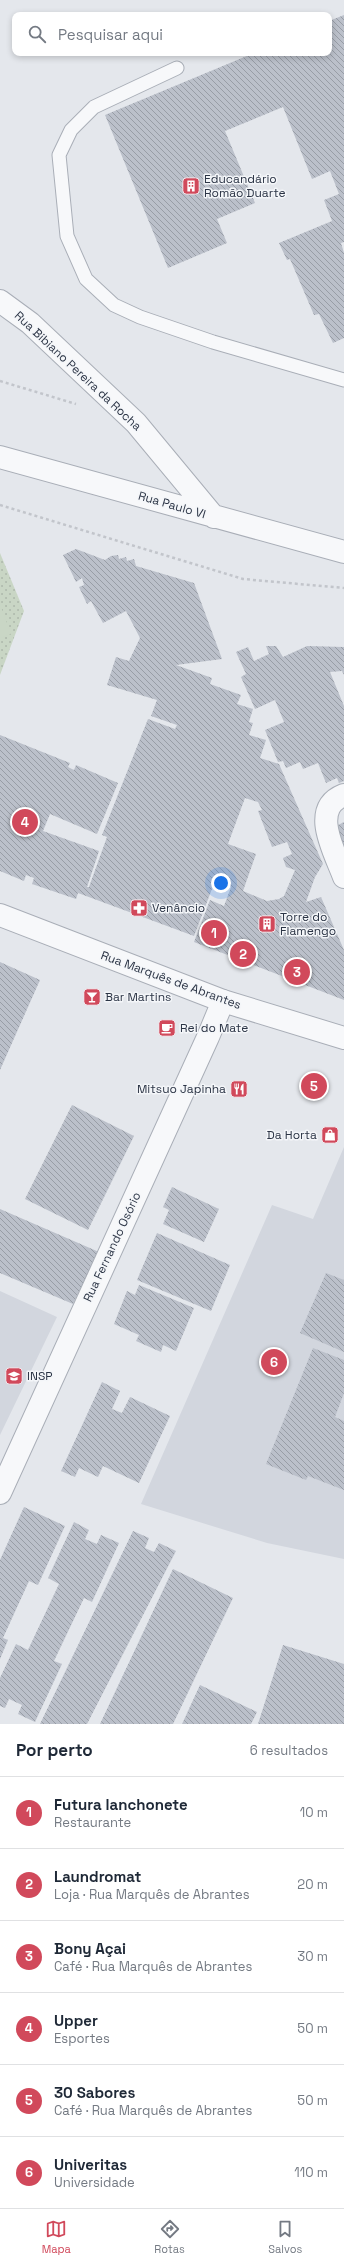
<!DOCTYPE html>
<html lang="pt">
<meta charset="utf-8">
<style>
:root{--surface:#fff;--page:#f2f2f3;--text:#1f2937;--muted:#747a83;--line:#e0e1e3;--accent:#d1495b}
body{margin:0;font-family:"Space Grotesk",sans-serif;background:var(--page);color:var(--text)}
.you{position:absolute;left:221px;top:883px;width:14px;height:14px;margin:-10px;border:3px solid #fff;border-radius:50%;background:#1a73e8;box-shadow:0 0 0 6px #1a73e833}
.badge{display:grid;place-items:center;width:26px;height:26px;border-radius:50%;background:var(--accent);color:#fff;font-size:13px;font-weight:700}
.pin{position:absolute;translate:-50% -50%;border:2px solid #fff;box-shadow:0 1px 4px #0006}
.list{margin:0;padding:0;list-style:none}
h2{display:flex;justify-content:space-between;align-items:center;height:52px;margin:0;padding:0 16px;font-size:17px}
h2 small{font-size:13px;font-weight:400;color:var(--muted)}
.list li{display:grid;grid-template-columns:26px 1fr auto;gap:12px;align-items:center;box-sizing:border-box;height:72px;padding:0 16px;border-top:1px solid var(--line)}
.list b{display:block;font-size:15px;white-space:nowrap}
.list p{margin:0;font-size:13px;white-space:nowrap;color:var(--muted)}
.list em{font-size:13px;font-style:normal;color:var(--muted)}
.icon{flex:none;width:22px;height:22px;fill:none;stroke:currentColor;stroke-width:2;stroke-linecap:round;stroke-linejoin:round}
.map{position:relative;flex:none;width:344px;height:1724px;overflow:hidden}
.search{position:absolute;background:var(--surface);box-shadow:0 2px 6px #0003;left:12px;right:12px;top:12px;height:44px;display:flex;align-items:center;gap:10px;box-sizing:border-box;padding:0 14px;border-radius:8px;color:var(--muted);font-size:15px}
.sheet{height:484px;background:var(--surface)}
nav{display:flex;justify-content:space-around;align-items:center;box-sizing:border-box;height:56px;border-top:1px solid var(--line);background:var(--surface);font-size:11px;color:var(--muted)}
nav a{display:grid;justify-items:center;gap:2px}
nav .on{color:var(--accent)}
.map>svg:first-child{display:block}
.built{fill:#d2d6de}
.park{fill:url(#park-dots)}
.pitch{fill:#c9d6c5}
.building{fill:url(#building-back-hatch);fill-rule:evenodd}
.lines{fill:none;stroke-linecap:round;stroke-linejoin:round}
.service-casing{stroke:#a9aeb7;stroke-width:15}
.minor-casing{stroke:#a9aeb7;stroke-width:24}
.tertiary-casing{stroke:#a9aeb7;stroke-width:24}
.path{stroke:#c2c5cb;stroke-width:2.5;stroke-dasharray:3 3;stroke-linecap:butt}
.service{stroke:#f7f8fa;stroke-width:13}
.minor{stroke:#f7f8fa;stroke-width:22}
.tertiary{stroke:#f7f8fa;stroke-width:22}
.labels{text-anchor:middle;stroke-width:3;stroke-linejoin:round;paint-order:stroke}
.poi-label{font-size:12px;fill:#2b3445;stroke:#f4f6f9;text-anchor:start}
.street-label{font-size:12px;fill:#2b3445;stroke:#f4f6f9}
</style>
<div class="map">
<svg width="344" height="1724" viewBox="0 0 344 1724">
<defs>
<pattern id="park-dots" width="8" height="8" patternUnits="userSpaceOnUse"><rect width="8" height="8" fill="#c9d6c5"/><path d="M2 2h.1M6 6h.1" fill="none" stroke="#adb8ab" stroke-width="1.8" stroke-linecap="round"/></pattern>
<pattern id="building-back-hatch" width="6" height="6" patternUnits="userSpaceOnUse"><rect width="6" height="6" fill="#bbc0ca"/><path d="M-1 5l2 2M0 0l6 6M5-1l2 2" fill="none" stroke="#989da6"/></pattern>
</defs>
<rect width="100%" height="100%" fill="#e4e7ec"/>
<path class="built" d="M344 1147V1559L267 1543 141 1504 272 1205 313 1219Z
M0 1291 57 1317 0 1435Z"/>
<path class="park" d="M0 553 24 611 0 675Z"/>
<path class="pitch" d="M0 604 11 634 0 638Z"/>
<path class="building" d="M344 15V242L341 243 344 253V338L333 343 319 314 314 315 290 259 287 260 279 243 332 221 324 200 339 194 330 171 312 179 283 107 225 131 255 203 217 219 227 243 168 268 105 115 254 53H329V21Z
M76 549 105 560 111 556 118 555 119 559 126 557 127 561 134 559 136 566 194 583 222 659 176 665 212 678 210 684 241 695 237 704 253 709 249 722 253 723 249 735 266 740 260 758 279 764 323 864 315 877 306 902 321 897 344 950V1000L194 942 210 900 224 906 231 887 215 881 194 936 78 893 76 899 32 884 34 878 26 875 24 881 0 871V735L70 763 68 767 74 770 76 765 118 783 97 834 50 814 43 831 99 851 87 887H89L107 837 102 835 148 719 175 729 177 725 151 716 157 700 107 685 116 657 129 661 140 638 126 611 103 623 91 601 87 604 79 587 84 585 82 578 76 582 63 555ZM245 798 258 802 262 810 258 811 272 847 287 842 292 854 283 858 286 867 295 870 284 896 279 899 267 901 243 891 256 854 228 844Z
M266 646H276L283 657 307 646 344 647V675L342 671 330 672 344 706V781L339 783 337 778 326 783 318 763 303 769 300 762 286 768 283 761 278 762 265 730 284 722 275 700 255 709 241 677 246 674 236 652 248 647 254 661 269 654Z
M344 822V859L330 829Z
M0 962 40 980 0 1070Z
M72 1105 134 1136 88 1230 25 1199Z
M172 1187 219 1209 204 1242 163 1224 169 1210 163 1207Z
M0 1209 99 1252 73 1304 0 1273Z
M157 1233 230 1265 211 1311 137 1280Z
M326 1273 344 1280V1352L300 1333Z
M139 1285 194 1308 176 1351 163 1345 161 1352 136 1341 139 1335 114 1324 127 1291 135 1295Z
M313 1348 344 1360V1393L335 1417 344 1421V1490L308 1476 306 1480 266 1464Z
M102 1382 120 1391 112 1409 122 1413 130 1397 170 1416 139 1483 103 1466 98 1477 79 1468 75 1477 61 1471Z
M24 1507 65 1526 38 1585 29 1581 3 1638 8 1640 0 1659V1560Z
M74 1522 89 1530 85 1539 97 1544 101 1535 119 1543 92 1602 84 1598 54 1661 62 1664 35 1722 18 1714 22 1705 9 1699 5 1708 0 1706V1678L16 1644 28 1650 59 1584 48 1578Z
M133 1531 149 1538 145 1548 154 1552 159 1543 176 1551 87 1724H40Z
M173 1569 233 1598 173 1724H100Z
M283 1645 344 1664V1724H258Z
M200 1685 257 1712 251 1724H182Z"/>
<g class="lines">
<defs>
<path id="service" d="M177 68 94 107 71 130 59 155 67 236 86 279 114 305 140 317 213 342 344 380"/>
<path id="minor" d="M0 301 30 323 136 423 214 517
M0 457 344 552
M344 795C309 809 335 852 344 877
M0 1493 208 1037 223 1001"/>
<path id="tertiary" d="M0 915 223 1001 344 1038"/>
</defs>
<use href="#service" class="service-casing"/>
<use href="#minor" class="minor-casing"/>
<use href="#tertiary" class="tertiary-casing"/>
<path class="path" d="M0 381 76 404
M0 505 243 579 344 588"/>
<use href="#service" class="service"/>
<use href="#minor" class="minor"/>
<use href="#tertiary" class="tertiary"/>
</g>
<defs>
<symbol id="building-square" viewBox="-11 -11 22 22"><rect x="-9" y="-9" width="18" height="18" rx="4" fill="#d1495b" stroke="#f4f6f9"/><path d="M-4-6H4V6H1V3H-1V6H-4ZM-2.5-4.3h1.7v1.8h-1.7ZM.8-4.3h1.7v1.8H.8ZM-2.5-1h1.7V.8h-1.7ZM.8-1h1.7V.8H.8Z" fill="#fff"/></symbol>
<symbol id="pharmacy-square" viewBox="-11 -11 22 22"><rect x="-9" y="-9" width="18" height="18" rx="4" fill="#d1495b" stroke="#f4f6f9"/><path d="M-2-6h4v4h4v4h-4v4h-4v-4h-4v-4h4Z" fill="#fff"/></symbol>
<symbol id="bar-square" viewBox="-11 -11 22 22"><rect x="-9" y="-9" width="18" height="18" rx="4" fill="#d1495b" stroke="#f4f6f9"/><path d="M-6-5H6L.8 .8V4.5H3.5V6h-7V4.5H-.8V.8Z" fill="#fff"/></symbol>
<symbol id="cafe-square" viewBox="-11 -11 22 22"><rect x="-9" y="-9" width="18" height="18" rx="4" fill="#d1495b" stroke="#f4f6f9"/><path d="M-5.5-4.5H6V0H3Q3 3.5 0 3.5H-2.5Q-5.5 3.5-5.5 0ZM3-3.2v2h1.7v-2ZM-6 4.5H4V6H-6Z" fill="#fff"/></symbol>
<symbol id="restaurant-square" viewBox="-11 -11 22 22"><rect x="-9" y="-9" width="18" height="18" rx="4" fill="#d1495b" stroke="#f4f6f9"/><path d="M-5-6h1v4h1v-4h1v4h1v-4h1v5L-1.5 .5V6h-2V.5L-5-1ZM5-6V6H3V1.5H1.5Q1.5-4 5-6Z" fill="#fff"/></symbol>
<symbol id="shop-square" viewBox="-11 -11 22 22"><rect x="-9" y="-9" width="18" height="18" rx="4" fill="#d1495b" stroke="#f4f6f9"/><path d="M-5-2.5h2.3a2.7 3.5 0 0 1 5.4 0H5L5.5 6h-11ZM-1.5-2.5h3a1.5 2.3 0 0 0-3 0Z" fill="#fff"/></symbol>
<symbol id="school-square" viewBox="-11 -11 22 22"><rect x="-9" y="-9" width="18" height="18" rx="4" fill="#d1495b" stroke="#f4f6f9"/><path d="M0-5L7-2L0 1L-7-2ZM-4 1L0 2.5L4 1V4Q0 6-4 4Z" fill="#fff"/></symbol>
</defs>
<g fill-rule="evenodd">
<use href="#building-square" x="181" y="176" width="20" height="20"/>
<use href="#pharmacy-square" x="129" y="898" width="20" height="20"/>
<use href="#building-square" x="257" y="914" width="20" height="20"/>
<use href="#bar-square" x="82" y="987" width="20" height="20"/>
<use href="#cafe-square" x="157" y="1018" width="20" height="20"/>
<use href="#restaurant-square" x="229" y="1079" width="20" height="20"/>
<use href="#shop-square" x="320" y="1125" width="20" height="20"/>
<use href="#school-square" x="4" y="1366" width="20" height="20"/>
</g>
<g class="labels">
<g class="poi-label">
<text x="204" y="183">Educandário<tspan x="204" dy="14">Romão Duarte</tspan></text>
<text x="152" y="912">Venâncio</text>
<text x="280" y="921">Torre do<tspan x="280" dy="14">Flamengo</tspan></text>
<text x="105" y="1001">Bar Martins</text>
<text x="180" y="1032">Rei do Mate</text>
<text x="226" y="1093" text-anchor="end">Mitsuo Japinha</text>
<text x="317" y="1139" text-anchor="end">Da Horta</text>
<text x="27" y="1380">INSP</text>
</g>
<g class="street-label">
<text transform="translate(78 371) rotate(43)" y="4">Rua Bibiano Pereira da Rocha</text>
<text transform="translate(172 505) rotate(16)" y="4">Rua Paulo VI</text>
<text transform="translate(171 980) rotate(20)" y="4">Rua Marquês de Abrantes</text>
<text transform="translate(112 1247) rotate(-65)" y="4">Rua Fernando Osório</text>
</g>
</g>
</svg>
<div class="you"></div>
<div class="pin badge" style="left:214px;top:933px">1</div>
<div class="pin badge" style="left:243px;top:954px">2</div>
<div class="pin badge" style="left:297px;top:972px">3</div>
<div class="pin badge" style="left:25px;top:822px">4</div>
<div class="pin badge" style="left:314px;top:1086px">5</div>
<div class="pin badge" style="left:274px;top:1362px">6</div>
<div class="search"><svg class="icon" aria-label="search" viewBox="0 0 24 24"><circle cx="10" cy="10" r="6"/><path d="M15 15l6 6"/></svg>Pesquisar aqui</div>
</div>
<section class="sheet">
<h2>Por perto<small>6 resultados</small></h2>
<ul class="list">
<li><span class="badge">1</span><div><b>Futura lanchonete</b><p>Restaurante</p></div><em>10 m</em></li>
<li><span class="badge">2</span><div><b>Laundromat</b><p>Loja · Rua Marquês de Abrantes</p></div><em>20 m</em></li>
<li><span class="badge">3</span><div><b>Bony Açai</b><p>Café · Rua Marquês de Abrantes</p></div><em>30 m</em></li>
<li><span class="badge">4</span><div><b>Upper</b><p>Esportes</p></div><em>50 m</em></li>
<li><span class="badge">5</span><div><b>30 Sabores</b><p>Café · Rua Marquês de Abrantes</p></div><em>50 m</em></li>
<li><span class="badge">6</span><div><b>Univeritas</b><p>Universidade</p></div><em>110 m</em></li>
</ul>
</section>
<nav>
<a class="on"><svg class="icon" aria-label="map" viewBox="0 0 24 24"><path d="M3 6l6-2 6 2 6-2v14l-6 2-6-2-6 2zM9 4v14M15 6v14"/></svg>Mapa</a>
<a><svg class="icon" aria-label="directions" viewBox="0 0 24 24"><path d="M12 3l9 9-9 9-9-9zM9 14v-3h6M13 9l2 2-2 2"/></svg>Rotas</a>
<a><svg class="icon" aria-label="saved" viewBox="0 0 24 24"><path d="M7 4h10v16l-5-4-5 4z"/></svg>Salvos</a>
</nav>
